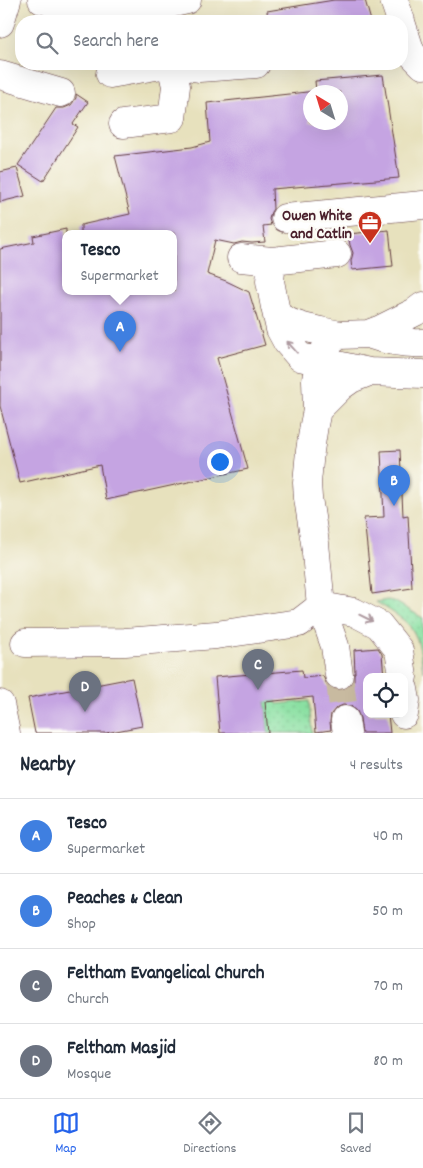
<!DOCTYPE html>
<style>
:root{--surface:#fff;--page:#f6f6f7;--text:#1f2937;--muted:#747a83;--line:#e0e1e3;--accent:#2563eb}
body{margin:0;font-family:Dekko,sans-serif;background:var(--page);color:var(--text)}
.controls{position:absolute;right:15px;bottom:15px;display:grid;overflow:hidden;border-radius:10px;box-shadow:0 5px 20px #0002}
.controls button{width:45px;height:45px;display:grid;place-items:center;padding:0;border:0;border-bottom:1px solid var(--line);background:var(--surface);color:var(--text);font:25px sans-serif}
.compass{position:absolute;left:303px;top:85px;width:45px;height:45px;border-radius:50%;background:var(--surface);box-shadow:0 5px 20px #0002;rotate:322deg}
.you{position:absolute;left:219px;top:461px;width:18px;height:18px;margin:-12px;border:4px solid #fff;border-radius:50%;background:#1a73e8;box-shadow:0 0 0 8px #1a73e833}
.badge{display:grid;place-items:center;width:32px;height:32px;border-radius:50%;background:var(--accent);color:#fff;font-size:16px;font-weight:700}
.pin{position:absolute;translate:-50% -41px;filter:drop-shadow(0 1px 2px #0008)}
.pin::after{content:'';position:absolute;top:26px;width:18px;height:15px;background:inherit;clip-path:polygon(0 0,100% 0,50% 100%)}
.popup{position:absolute;left:62px;top:230px;width:115px;height:65px;box-sizing:border-box;display:grid;place-content:center;border-radius:10px;background:var(--surface);filter:drop-shadow(0 1px 4px #0005);font-size:16px;white-space:nowrap;color:var(--muted)}
.popup b{font-size:19px;color:var(--text)}
.popup::after{content:'';position:absolute;left:50%;top:100%;margin-left:-10px;border:10px solid transparent;border-top-color:var(--surface)}
.list{margin:0;padding:0;list-style:none}
h2{display:flex;justify-content:space-between;align-items:center;height:65px;margin:0;padding:0 20px;font-size:21px}
h2 small{font-size:16px;font-weight:400;color:var(--muted)}
.list li{display:grid;grid-template-columns:32px 1fr auto;gap:15px;align-items:center;box-sizing:border-box;height:75px;padding:0 20px;border-top:1px solid var(--line)}
.list b{display:block;font-size:19px;white-space:nowrap}
.list p{margin:0;font-size:16px;white-space:nowrap;color:var(--muted)}
.list em{font-size:16px;font-style:normal;color:var(--muted)}
.icon{flex:none;width:28px;height:28px;fill:none;stroke:currentColor;stroke-width:2;stroke-linecap:round;stroke-linejoin:round}
.map{position:relative;flex:none;width:423px;height:733px;overflow:hidden}
.search{position:absolute;background:var(--surface);box-shadow:0 5px 20px #0002;left:15px;right:15px;top:15px;height:55px;display:flex;align-items:center;gap:12px;box-sizing:border-box;padding:0 18px;border-radius:20px;color:var(--muted);font-size:19px}
.sheet{height:365px;background:var(--surface)}
nav{display:flex;justify-content:space-around;align-items:center;box-sizing:border-box;height:70px;border-top:1px solid var(--line);background:var(--surface);font-size:14px;color:var(--muted)}
nav a{display:grid;justify-items:center;gap:2px}
nav .on{color:var(--accent)}
.map>svg:first-child{display:block}
.grass{fill:url(#grass-dots);stroke:#6a8066}
.building{fill:#c5a4e2;fill-rule:evenodd}
.lines{fill:none;stroke-linecap:round;stroke-linejoin:round}
.minor-tunnel{stroke:#c8baa0;stroke-width:28;stroke-dasharray:28 14;stroke-linecap:butt}
.minor-casing{stroke:#623c41;stroke-width:29}
.major-casing{stroke:#623c41;stroke-width:29}
.minor{stroke:#fff;stroke-width:28}
.major{stroke:#fff;stroke-width:28}
.oneway{stroke:#ae9aa0}
.labels{text-anchor:middle;stroke-width:5;stroke-linejoin:round;paint-order:stroke}
.poi-label{font-size:16px;font-weight:bold;fill:#4a1f2b;stroke:#fdfcf7;text-anchor:end}
</style>
<div class="map">
<svg width="423" height="733" viewBox="0 0 423 733">
<defs>
<pattern id="grass-dots" width="8" height="8" patternUnits="userSpaceOnUse" patternTransform="scale(1.25)"><rect width="8" height="8" fill="#8ae0a2"/><path d="M2 2h.1M6 6h.1" fill="none" stroke="#79c08c" stroke-width="1.8" stroke-linecap="round"/></pattern>
</defs>
<rect width="100%" height="100%" fill="#fdfcf7"/>
<filter id="ink" filterUnits="userSpaceOnUse"><feTurbulence type="fractalNoise" baseFrequency=".02" numOctaves="2"/><feDisplacementMap in="SourceGraphic" scale="10" xChannelSelector="R" yChannelSelector="G"/><feConvolveMatrix kernelMatrix="1 2 1 2 8 2 1 2 1" color-interpolation-filters="sRGB"/></filter>
<filter id="wash" filterUnits="userSpaceOnUse"><feTurbulence type="fractalNoise" baseFrequency=".0096" numOctaves="4" result="noise"/><feDisplacementMap in="SourceGraphic" scale="20" xChannelSelector="R" yChannelSelector="G"/><feGaussianBlur stdDeviation="1.12" result="paint"/><feColorMatrix in="noise" values="0 0 0 0 0 0 0 0 0 0 0 0 0 0 0 0 0 1.4 0 .05"/><feComposite in="paint" operator="in"/></filter>
<g filter="url(#wash)">
<rect width="100%" height="100%" fill="#e7e1bd"/>
<path class="grass" d="M387 600 394 601 423 618V672C421 653 419 631 402 619 394 613 385 607 376 602Z
M265 701H276L277 704 309 701 312 733H268Z"/>
<g id="blocks">
<path class="building" d="M334 0H365L371 21H268L267 11Z
M383 75 399 178 272 189 273 209 271 212 269 219 271 225 263 226 265 242 252 243 242 242 234 244 215 240 207 274 226 281 249 292 265 345 217 358 248 469 106 500 100 465 20 483 0 406V249L34 242 33 236 66 229V291H174V233H81V225L130 214 115 156 192 147 210 142 207 103 316 91 315 81ZM310 92H340V122H310Z
M76 94 88 102 73 124 78 127 43 181 18 165 56 108H64L71 105 76 98Z
M17 168 25 196 0 202V172Z
M389 230 393 266 352 270 351 261 353 253 350 245 348 234Z
M400 450 403 516 408 515 412 588 372 594 364 518 384 517 381 451Z
M378 648 382 654 384 677H367V714H388L390 733H362L360 718 357 711 351 706 343 705 336 708 331 714 330 722 331 730 316 732 313 697 265 702 268 733H220L215 677 302 670 303 678 323 676 327 685 334 690H342L349 687 354 680V673H355L354 650Z
M132 678 142 726 106 733H35L28 698Z"/>
</g>
</g>
<g filter="url(#ink)">
<use href="#blocks" fill-opacity="0" stroke="#623c41" stroke-width="1"/>
<g class="lines">
<path class="minor-tunnel" d="M339 675 345 720"/>
<defs>
<path id="minor" d="M42 0 62 5 107 11 155 7 187 0
M0 23 7 0
M174 64 199 68 256 64
M110 74 167 64
M0 75 61 93
M123 124 172 118 176 86 171 64
M285 218 423 205
M241 258 272 261 337 254
M272 261 270 281 275 307 280 329 287 342 300 357 369 372
M277 315C295 328 318 330 340 335
M368 334C385 340 405 344 423 343
M317 410 341 386 351 379 369 372 423 374
M25 643 125 642 216 635 299 623 321 606 354 612 379 625 399 650 403 677
M339 675 335 646 321 606 315 543 308 498 307 483 310 451 314 425 317 410 316 380 319 362 326 348 332 340 340 335 368 334 381 329 415 312 423 306
M404 689 406 700 404 714
M0 704 6 733
M345 720 347 733"/>
<path id="major" d="M394 0 401 21
M402 25 411 53 423 65"/>
</defs>
<use href="#minor" class="minor-casing"/>
<use href="#major" class="major-casing"/>
<use href="#minor" class="minor"/>
<use href="#major" class="major"/>
</g>
<defs><path id="oneway-shaft" d="M-6 0H5M1.5-3L5.5 0L1.5 3" fill="none" stroke-width="1.6" stroke-linecap="round" stroke-linejoin="round" transform="scale(1.25)"/></defs>
<g class="oneway">
<use href="#oneway-shaft" transform="translate(292 347) rotate(-131)"/>
<use href="#oneway-shaft" transform="translate(366 618) rotate(26)"/>
</g>
</g>
<defs>
<symbol id="office-pin" viewBox="-11 -11 22 30"><path d="M0 17L-7.5 6A9.5 9.5 0 1 1 7.5 6Z" fill="#c8321e" stroke="#fdfcf7"/><path d="M-6-3h4V-5.5h4V-3h4V5H-6ZM-1-4.5V-3h2v-1.5ZM-6 0V1H6V0Z" fill="#fff"/></symbol>
</defs>
<g fill-rule="evenodd">
<use href="#office-pin" x="356" y="209" width="28" height="38"/>
</g>
<g class="labels">
<g class="poi-label">
<text x="352" y="220">Owen White<tspan x="352" dy="18">and Catlin</tspan></text>
</g>
</g>
</svg>
<div class="controls">
<button><svg class="icon" aria-label="locate" viewBox="0 0 24 24"><circle cx="12" cy="12" r="6"/><path d="M12 2v4M12 18v4M2 12h4M18 12h4"/></svg></button>
</div>
<svg class="compass" viewBox="-18 -18 36 36"><path d="M0-13l5 13h-10z" fill="#e53935"/><path d="M0 13l5-13h-10z" fill="#747a83"/></svg>
<div class="you"></div>
<div class="pin badge" style="left:120px;top:352px;background:#3f7fe0">A</div>
<div class="popup"><b>Tesco</b>Supermarket</div>
<div class="pin badge" style="left:394px;top:506px;background:#3f7fe0">B</div>
<div class="pin badge" style="left:258px;top:690px;background:#6b7280">C</div>
<div class="pin badge" style="left:85px;top:712px;background:#6b7280">D</div>
<div class="search"><svg class="icon" aria-label="search" viewBox="0 0 24 24"><circle cx="10" cy="10" r="6"/><path d="M15 15l6 6"/></svg>Search here</div>
</div>
<section class="sheet">
<h2>Nearby<small>4 results</small></h2>
<ul class="list">
<li><span class="badge" style="background:#3f7fe0">A</span><div><b>Tesco</b><p>Supermarket</p></div><em>40 m</em></li>
<li><span class="badge" style="background:#3f7fe0">B</span><div><b>Peaches &amp; Clean</b><p>Shop</p></div><em>50 m</em></li>
<li><span class="badge" style="background:#6b7280">C</span><div><b>Feltham Evangelical Church</b><p>Church</p></div><em>70 m</em></li>
<li><span class="badge" style="background:#6b7280">D</span><div><b>Feltham Masjid</b><p>Mosque</p></div><em>80 m</em></li>
</ul>
</section>
<nav>
<a class="on"><svg class="icon" aria-label="map" viewBox="0 0 24 24"><path d="M3 6l6-2 6 2 6-2v14l-6 2-6-2-6 2zM9 4v14M15 6v14"/></svg>Map</a>
<a><svg class="icon" aria-label="directions" viewBox="0 0 24 24"><path d="M12 3l9 9-9 9-9-9zM9 14v-3h6M13 9l2 2-2 2"/></svg>Directions</a>
<a><svg class="icon" aria-label="saved" viewBox="0 0 24 24"><path d="M7 4h10v16l-5-4-5 4z"/></svg>Saved</a>
</nav>
